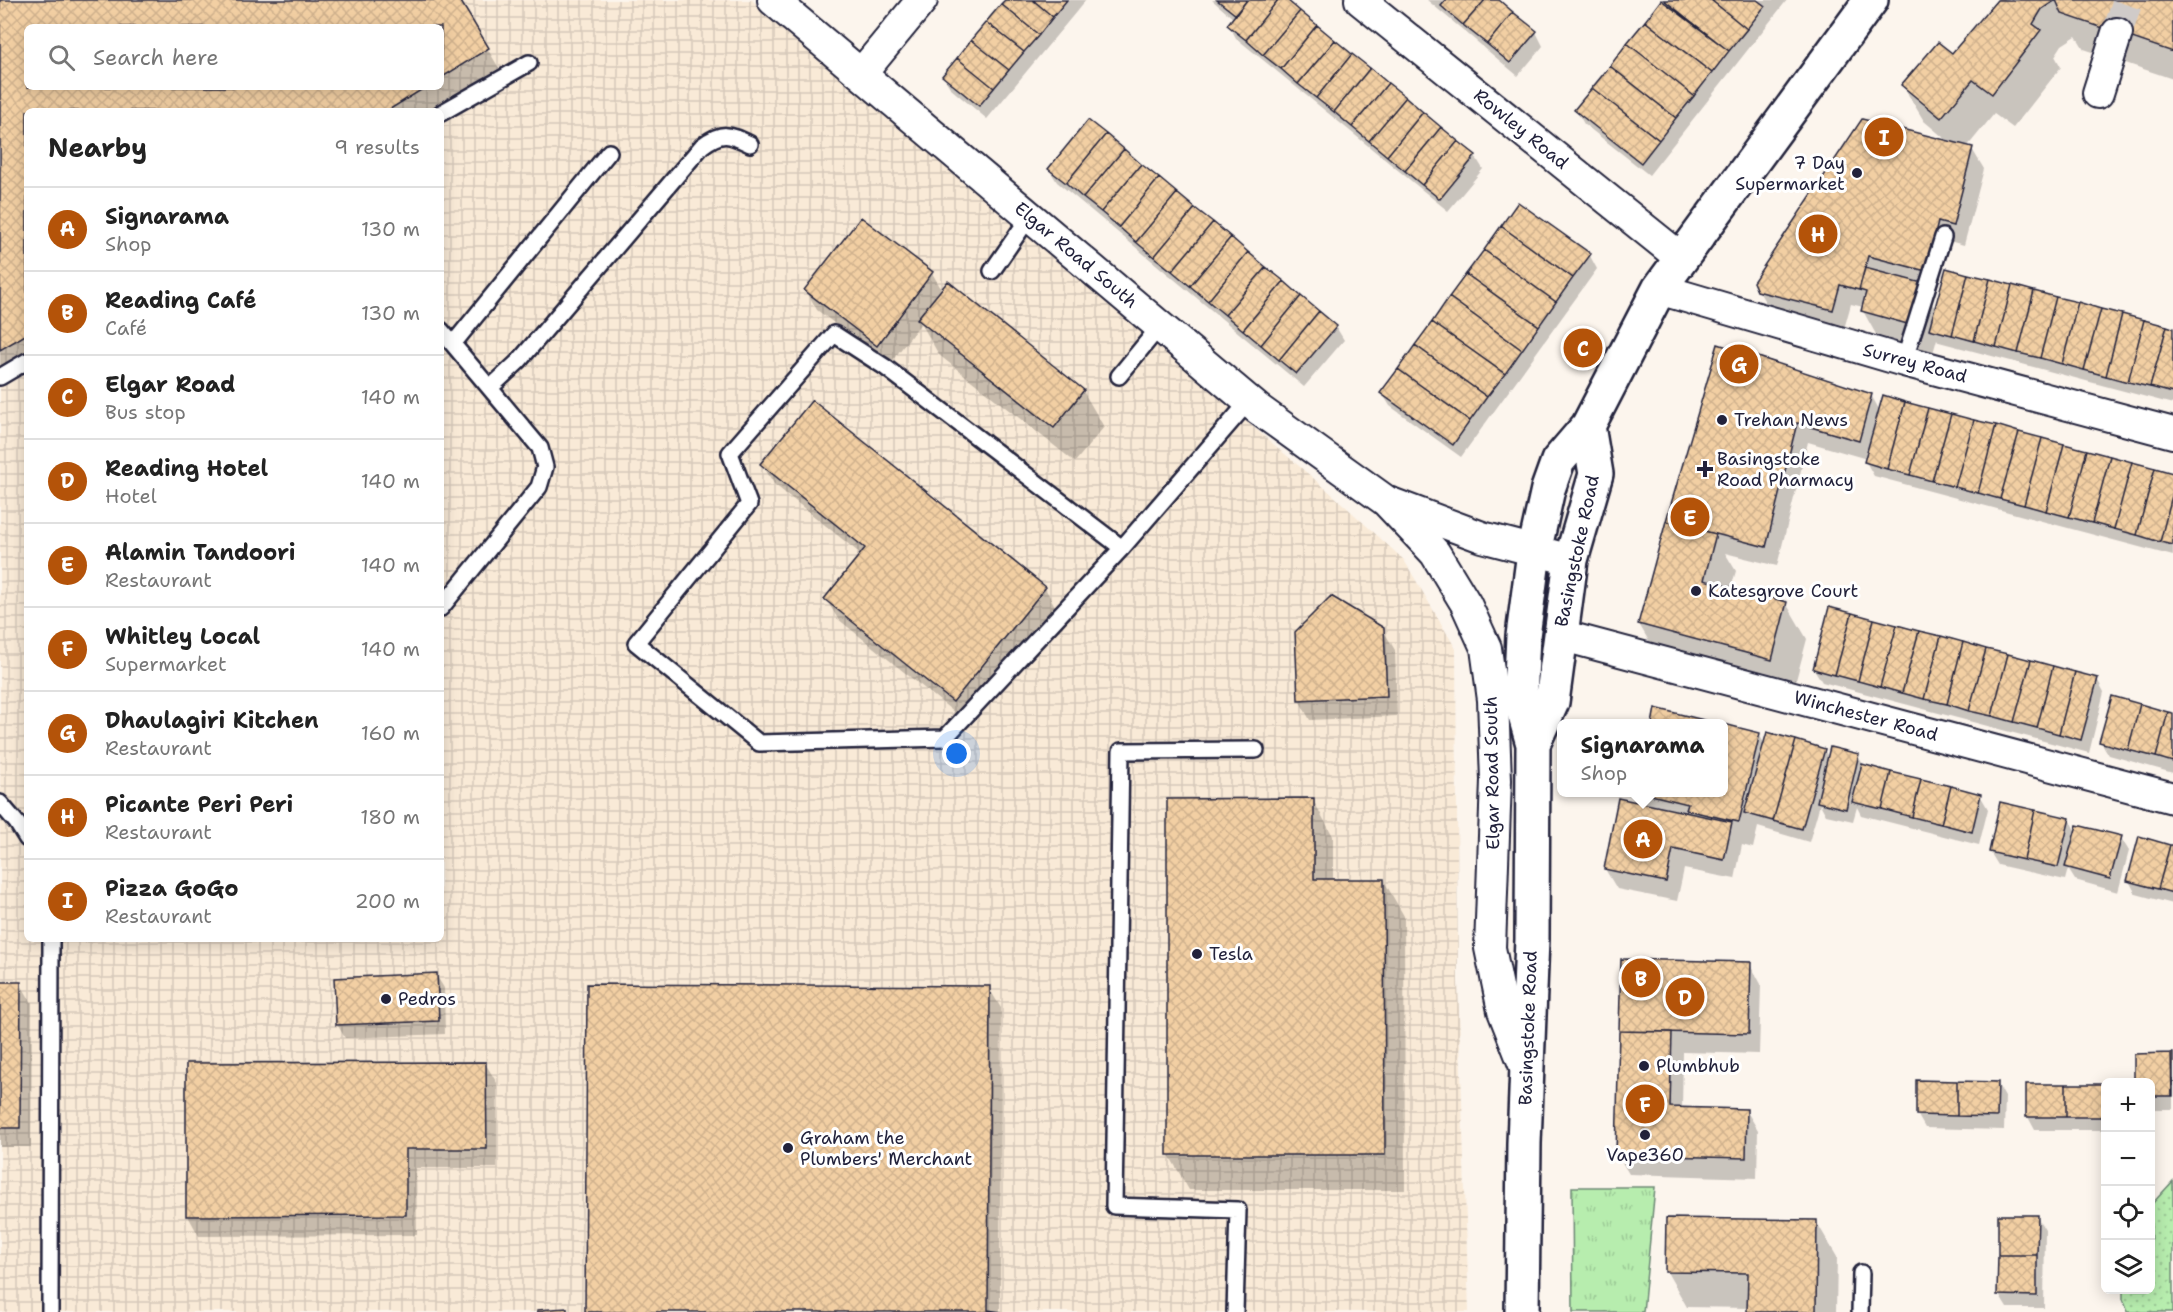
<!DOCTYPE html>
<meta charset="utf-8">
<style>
:root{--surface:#fff;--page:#f2f2f2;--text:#222;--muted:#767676;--line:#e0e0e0;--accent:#b45309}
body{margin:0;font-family:"Shantell Sans",sans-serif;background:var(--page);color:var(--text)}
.controls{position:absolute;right:18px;bottom:18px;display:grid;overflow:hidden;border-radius:9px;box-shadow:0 3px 15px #0003}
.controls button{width:54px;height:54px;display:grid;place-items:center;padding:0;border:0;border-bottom:2px solid var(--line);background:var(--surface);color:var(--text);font:30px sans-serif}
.you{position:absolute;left:957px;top:754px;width:21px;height:21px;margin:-15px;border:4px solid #fff;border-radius:50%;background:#1a73e8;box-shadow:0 0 0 9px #1a73e833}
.badge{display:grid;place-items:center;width:39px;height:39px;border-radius:50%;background:var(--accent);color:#fff;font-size:20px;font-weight:700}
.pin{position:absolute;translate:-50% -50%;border:3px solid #fff;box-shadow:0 2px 6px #0006}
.popup{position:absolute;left:1557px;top:719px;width:171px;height:78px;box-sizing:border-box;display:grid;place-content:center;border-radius:9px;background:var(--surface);filter:drop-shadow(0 2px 4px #0005);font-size:20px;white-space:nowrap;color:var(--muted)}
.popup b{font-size:22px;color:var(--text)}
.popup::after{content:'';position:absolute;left:50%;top:100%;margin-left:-12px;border:12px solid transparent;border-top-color:var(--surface)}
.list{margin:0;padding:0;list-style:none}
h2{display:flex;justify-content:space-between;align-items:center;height:78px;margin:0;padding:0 24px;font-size:26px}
h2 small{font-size:20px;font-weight:400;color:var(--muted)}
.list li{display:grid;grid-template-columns:39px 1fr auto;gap:18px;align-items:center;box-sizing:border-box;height:84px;padding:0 24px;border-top:2px solid var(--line)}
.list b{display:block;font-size:22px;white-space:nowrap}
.list p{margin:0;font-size:20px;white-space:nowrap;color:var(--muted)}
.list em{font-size:20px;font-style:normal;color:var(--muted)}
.icon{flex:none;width:33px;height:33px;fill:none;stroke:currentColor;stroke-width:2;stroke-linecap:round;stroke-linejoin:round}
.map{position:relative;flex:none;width:2173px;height:1312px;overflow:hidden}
.search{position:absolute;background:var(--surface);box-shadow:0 3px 15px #0003;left:24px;top:24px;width:420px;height:66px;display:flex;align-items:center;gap:15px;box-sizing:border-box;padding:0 21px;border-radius:9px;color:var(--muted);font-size:22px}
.panel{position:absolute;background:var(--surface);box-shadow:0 3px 15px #0003;left:24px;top:108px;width:420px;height:834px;border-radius:9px}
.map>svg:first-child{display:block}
.industrial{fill:url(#industrial-grid);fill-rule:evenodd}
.grass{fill:url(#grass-dots);stroke:#6c8874;stroke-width:1.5}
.park{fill:url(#park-tufts);stroke:#6c8874;stroke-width:1.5}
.shadow{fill:#0003;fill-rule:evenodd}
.building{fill:url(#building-cross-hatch);stroke:#22223b;stroke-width:1.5}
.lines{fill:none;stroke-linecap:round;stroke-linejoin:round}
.street-tunnel{stroke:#d0cbc9;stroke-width:30;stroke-dasharray:30 15;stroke-linecap:butt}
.lane-casing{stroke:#22223b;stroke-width:20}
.street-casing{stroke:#22223b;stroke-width:34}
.secondary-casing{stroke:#22223b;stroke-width:38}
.lane{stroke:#fff;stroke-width:15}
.street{stroke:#fff;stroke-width:30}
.secondary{stroke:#fff;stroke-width:33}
.poi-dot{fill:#22223b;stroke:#fff;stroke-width:2}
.labels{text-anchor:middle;stroke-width:6;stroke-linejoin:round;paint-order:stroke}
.street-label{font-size:18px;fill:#22223b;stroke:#fff}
.poi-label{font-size:18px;fill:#22223b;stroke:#fff;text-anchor:start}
</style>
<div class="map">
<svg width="2173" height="1312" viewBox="0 0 2173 1312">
<defs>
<pattern id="industrial-grid" width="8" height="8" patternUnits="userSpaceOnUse" patternTransform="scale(1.5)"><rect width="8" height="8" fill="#f9ead7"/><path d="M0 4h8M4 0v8" fill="none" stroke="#d5c8b9"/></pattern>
<pattern id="grass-dots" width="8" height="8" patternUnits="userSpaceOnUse" patternTransform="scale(1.5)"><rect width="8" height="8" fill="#b7edae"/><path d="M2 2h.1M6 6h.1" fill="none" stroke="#9dcb97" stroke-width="1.8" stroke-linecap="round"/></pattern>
<pattern id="park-tufts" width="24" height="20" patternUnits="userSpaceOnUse" patternTransform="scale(1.5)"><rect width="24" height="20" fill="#b7edae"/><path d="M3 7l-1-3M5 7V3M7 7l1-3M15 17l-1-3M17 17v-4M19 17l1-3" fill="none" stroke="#9dcb97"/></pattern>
<pattern id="building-cross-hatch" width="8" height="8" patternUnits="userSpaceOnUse" patternTransform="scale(1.5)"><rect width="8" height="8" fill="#f2cfa3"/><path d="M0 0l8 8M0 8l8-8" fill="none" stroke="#cfb18d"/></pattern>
</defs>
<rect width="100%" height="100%" fill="#fcf5ed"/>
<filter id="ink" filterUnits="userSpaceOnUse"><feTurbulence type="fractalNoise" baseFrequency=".0167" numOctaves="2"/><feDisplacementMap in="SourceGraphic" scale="12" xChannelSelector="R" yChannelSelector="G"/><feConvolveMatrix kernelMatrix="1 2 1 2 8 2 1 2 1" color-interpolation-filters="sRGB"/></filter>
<g filter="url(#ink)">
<path class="industrial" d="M0 0H752L1333 495 1404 560 1456 649 1458 981 1469 1312H0ZM27 27H441V87H27ZM27 111H441V939H27Z"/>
<path class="grass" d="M2173 1181V1312H2128L2123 1299V1290H2150L2151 1205Z"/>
<path class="park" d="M1572 1187H1655L1643 1312H1573Z"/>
<path class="shadow" d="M0 0H458L499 68 430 111H27V360L0 377ZM27 27H441V87H27Z
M1006 0H1086L987 119 951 89 943 76Z
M1212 0H1282L1475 156 1483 169 1448 211 1236 38 1229 25 1234 19Z
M1427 0H1497L1536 32 1543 46 1518 76Z
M1663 0H1787L1649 175 1584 124 1576 110Z
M2000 0H2173V79L2084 49 2076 36 2062 45 2055 56 2061 67 2013 128 1994 114 1967 147 1972 149 1984 169 1964 245 1949 241 1937 290 1922 287 1936 310 2173 329V404L1939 342 1937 339 1931 360 1883 347 1863 311V307L1851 304 1844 329 1770 310 1758 290 1950 143 1924 121 1903 86 1952 55Z
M1049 169 1336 327 1344 340 1304 387 1057 182Z
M1590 256 1597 269 1461 457 1390 406 1382 393Z
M932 273 942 290 1083 391 1104 427 1075 462 939 355 921 323 889 365 817 310 806 290Z
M1719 346 1871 395 1880 411 2173 475V556L1874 476 1866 462 1867 459 1808 442 1777 566 1725 553 1736 571 1731 588 1786 603 1807 639 1792 695 1660 660 1639 624Z
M762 464 1045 588 1056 608 965 721 838 619 826 599 862 555 774 484Z
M1383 630 1395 650 1397 716 1310 720 1299 700Z
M1814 669 2097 679 2104 692 2089 753 1822 682Z
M2173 715V773L2109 755 2101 742Z
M1724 726 1759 734 1765 745 1824 750 1829 759 1858 756 1864 766 1980 795 1988 809 1979 845 1861 815 1857 807 1853 821 1826 815 1820 804 1809 842 1758 827 1753 848 1742 845 1735 879 1684 869 1677 901 1617 889 1605 869 1646 805 1638 792H1724Z
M1313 800 1333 836V881H1384L1404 916 1405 1190H1189L1169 1155Z
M2069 819 2076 832 2121 838 2129 851 2118 892 2075 880 2068 869 2065 880 1998 865 1990 852Z
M2173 847V904L2136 894 2129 881Z
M1622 961 1750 964 1761 984 1759 1054 1683 1052 1682 1109 1746 1110 1758 1130 1757 1178 1629 1174 1617 1154Z
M436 975 444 988 445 1034 345 1038 337 1024Z
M0 983H20L32 1003 31 1147H0Z
M989 988 1001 1008 1000 1312H586Z
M2173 1054V1109H2150V1082H2136V1055Z
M485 1063 497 1083V1168H416L417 1235 199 1236 188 1216Z
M1997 1083 2005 1097 2004 1130 1925 1128 1917 1114Z
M2106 1087V1130H2035L2028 1117Z
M1999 1217H2037L2045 1230 2044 1308H2007L1999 1295Z
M1816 1221 1837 1257 1836 1312H1749V1308L1687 1307 1667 1272Z"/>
<path class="building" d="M0 0H460L489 48 441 78V27H27V87H426L387 111H27V334L0 350Z
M1005 0H1033L1053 17 1039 35 1001 4Z
M1033 0H1067L1053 17Z
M1217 0H1247L1236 15Z
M1247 0H1278L1246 40 1227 25Z
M1278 0H1287L1300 11 1263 55 1246 40Z
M1446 0H1485L1463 25 1441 6Z
M1485 0H1499L1513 12 1487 44 1463 25Z
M1661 0 1729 51 1712 73 1645 21Z
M1664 0H1711L1747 29 1729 51Z
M1711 0H1757L1765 6 1747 29Z
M2056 0H2173V52L2062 14Z
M2056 0 2042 9 2033 24 2041 30 1992 94 1973 80 1941 118 1901 85 1938 42 1952 53 1997 0Z
M1001 4 1039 35 1024 52 986 22Z
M1300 11 1317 25 1281 69 1263 55Z
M1513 12 1537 31 1510 63 1487 44Z
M1645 21 1712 73 1694 96 1627 43Z
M986 22 1024 52 1009 70 971 40Z
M1317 25 1335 40 1298 84 1281 69Z
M971 40 1009 70 994 88 957 58Z
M1335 40 1352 54 1316 98 1298 84Z
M1627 43 1694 96 1676 118 1610 66Z
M1352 54 1370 68 1334 112 1316 98Z
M957 58 994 88 979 106 942 76Z
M1610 66 1676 118 1659 140 1592 88Z
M1370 68 1388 83 1352 127 1334 112Z
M1388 83 1406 97 1369 141 1352 127Z
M1592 88 1659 140 1641 163 1574 110Z
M1406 97 1423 112 1387 156 1369 141Z
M1423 112 1441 127 1405 171 1387 156Z
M1862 119 1973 147 1953 226 1938 222 1926 271 1868 256 1859 290 1840 285 1833 310 1757 291 1753 282Z
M1088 120 1106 134 1066 183 1048 169Z
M1441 127 1458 141 1422 185 1405 171Z
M1106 134 1124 149 1083 198 1066 183Z
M1458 141 1476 155 1440 199 1422 185Z
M1124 149 1141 164 1101 212 1083 198Z
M1141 164 1159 178 1119 227 1101 212Z
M1159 178 1177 193 1136 242 1119 227Z
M1177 193 1195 208 1154 257 1136 242Z
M1518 202 1591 254 1573 278 1501 226Z
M1195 208 1213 222 1172 271 1154 257Z
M861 217 933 272 877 346 804 290Z
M1213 222 1231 237 1190 286 1172 271Z
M1501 226 1573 278 1556 302 1484 250Z
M1231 237 1248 252 1208 301 1190 286Z
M1484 250 1556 302 1539 326 1466 274Z
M1248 252 1266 267 1225 315 1208 301Z
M1266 267 1284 281 1243 330 1225 315Z
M1865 268 1922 283 1911 325 1861 311 1866 292 1859 290Z
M1946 268 1968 274 1952 335 1929 329Z
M1466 274 1539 326 1522 350 1449 297Z
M1968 274 1990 279 1974 341 1952 335Z
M1990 279 2012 285 1996 347 1974 341Z
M948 281 1084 390 1054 428 917 319Z
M1284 281 1301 296 1261 345 1243 330Z
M2012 285 2034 291 2018 353 1996 347Z
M2034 291 2056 297 2040 358 2018 353Z
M1301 296 1319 311 1279 360 1261 345Z
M1449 297 1522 350 1505 374 1432 322Z
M2056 297 2078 302 2062 364 2040 358Z
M2078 302 2101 309 2084 370 2062 364Z
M2101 309 2122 314 2106 376 2084 370Z
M1319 311 1337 326 1296 374 1279 360Z
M2122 314 2144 320 2128 382 2106 376Z
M2144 320 2167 326 2150 387 2128 382Z
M1432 322 1505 374 1487 397 1415 345Z
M2167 326 2173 328V393L2150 387Z
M1718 344 1872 394 1859 441 1797 423 1766 547 1666 521Z
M1415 345 1487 397 1470 421 1398 369Z
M1398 369 1470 421 1453 445 1380 393Z
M1883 395 1905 402 1887 469 1864 462Z
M812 400 1046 587 953 702 824 599 865 548 760 464Z
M1905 402 1928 408 1910 475 1887 469Z
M1928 408 1951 414 1932 481 1910 475Z
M1951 414 1974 420 1955 487 1932 481Z
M1974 420 1996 425 1978 493 1955 487Z
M1996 425 2019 432 2000 499 1978 493Z
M2019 432 2042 438 2024 505 2000 499Z
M2042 438 2064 444 2046 511 2024 505Z
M2064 444 2087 450 2069 517 2046 511Z
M2087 450 2110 456 2092 523 2069 517Z
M2110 456 2132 462 2114 529 2092 523Z
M2132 462 2155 468 2137 535 2114 529Z
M2155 468 2173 473V492L2160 542 2137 535Z
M2173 492V545L2160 542Z
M1666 521 1716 534 1704 580 1787 602 1772 660 1638 624Z
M1331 596 1384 628 1387 696 1298 700 1295 632Z
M1829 607 1852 613 1835 675 1813 669Z
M1852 613 1874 619 1858 681 1835 675Z
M1874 619 1897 625 1880 687 1858 681Z
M1897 625 1919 631 1902 693 1880 687Z
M1919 631 1941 636 1924 699 1902 693Z
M1941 636 1963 642 1947 704 1924 699Z
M1963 642 1986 649 1969 711 1947 704Z
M1986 649 2008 654 1992 716 1969 711Z
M2008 654 2031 660 2014 722 1992 716Z
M2031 660 2053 666 2037 728 2014 722Z
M2053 666 2075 672 2059 734 2037 728Z
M2075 672 2098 678 2081 740 2059 734Z
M2112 696 2140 704 2128 750 2099 742Z
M2140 704 2168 712 2156 757 2128 750Z
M1655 708 1720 724H1652Z
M2168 712 2173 713V762L2156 757Z
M1724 724 1760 733 1739 822 1686 810 1688 804 1639 792H1724Z
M1767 732 1796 740 1773 821 1744 813Z
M1796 740 1825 749 1802 829 1773 821Z
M1830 747 1859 754 1846 809 1817 802Z
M1862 764 1891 772 1882 809 1852 802Z
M1891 772 1921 779 1912 817 1882 809Z
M1921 779 1951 786 1941 824 1912 817Z
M1951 786 1981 794 1972 832 1941 824Z
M1314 798V879H1384L1385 1155H1167V799Z
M1618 798 1732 822 1724 860 1673 849 1666 882 1604 869Z
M2000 802 2035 810 2024 860 1989 852Z
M2035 810 2070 818 2058 867 2024 860Z
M2077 825 2122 836 2110 879 2065 867Z
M2139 836 2170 845 2158 889 2127 881Z
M2170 845H2173V893L2158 889Z
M1621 959 1751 962 1749 1034 1619 1031Z
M437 973 439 1021 336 1025 334 978Z
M0 982H21L20 1128H0Z
M587 984 990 986 988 1310 1001 1312H585Z
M1619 1031 1672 1032 1670 1107 1747 1109 1746 1158 1616 1155Z
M2171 1053H2173V1096H2172Z
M2171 1053 2172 1096H2150V1082H2134V1054Z
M486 1062 487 1149H406V1215L186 1216V1063Z
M1916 1080 1957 1081V1116L1916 1115Z
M1957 1081 1998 1082 1997 1117 1957 1116Z
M2026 1084H2066V1117H2026Z
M2066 1084H2106V1117H2066Z
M1998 1215H2038L2037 1255H1998Z
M1666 1218 1817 1220 1816 1312H1747L1748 1273 1665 1272Z
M1998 1255H2037V1296L1997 1295Z
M567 1308V1312H537V1310Z"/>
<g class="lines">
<path class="street-tunnel" d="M2117 33 2128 0"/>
<defs>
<path id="lane" d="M441 113 529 63
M992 271 1030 216
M441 330 540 448 545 467 539 487 441 608
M453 344 609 152
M1904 361 1943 237
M1119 376 1160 326
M0 377 27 361
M490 388 519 361 702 146C722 131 729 134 750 144
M1122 548 945 738 759 743 636 643 749 504 730 453 834 334 885 367 1122 548 1249 401
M0 803 17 823 27 839
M50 1312 51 939
M1235 1312 1238 1210 1114 1206 1121 751 1256 750
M1860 1312 1861 1273"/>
<path id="street" d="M773 0 1258 409 1386 501 1435 553 1466 604 1486 648 1493 700 1496 780 1490 948 1503 1011 1527 1072
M1360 0 1682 259
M861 74 922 0
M2098 93 2117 33
M1659 289 1904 361 2173 433
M1391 503 1482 537 1571 560
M1560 635 2173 798"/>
<path id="secondary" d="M1533 744 1552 702 1571 560 1596 474 1588 426
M1522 1312 1524 1143 1532 939 1533 744 1520 698 1523 636 1534 552 1548 489 1558 461 1588 426 1659 289 1871 0"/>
</defs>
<use href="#lane" class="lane-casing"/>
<use href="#street" class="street-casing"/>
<use href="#secondary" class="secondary-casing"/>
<use href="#lane" class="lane"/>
<use href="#street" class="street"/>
<use href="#secondary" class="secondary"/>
</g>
</g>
<g class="poi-dot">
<circle cx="1857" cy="173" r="6"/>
<circle cx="1722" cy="420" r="6"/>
<path d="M1702 460h6v6h6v6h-6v6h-6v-6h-6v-6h6z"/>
<circle cx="1696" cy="591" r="6"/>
<circle cx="1197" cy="954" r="6"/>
<circle cx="386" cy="999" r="6"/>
<circle cx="1644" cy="1066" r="6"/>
<circle cx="1645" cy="1135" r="6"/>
<circle cx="788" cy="1148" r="6"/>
</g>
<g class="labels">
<g class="street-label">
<text transform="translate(1521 129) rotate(39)" y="6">Rowley Road</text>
<text transform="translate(1076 255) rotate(40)" y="6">Elgar Road South</text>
<text transform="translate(1915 363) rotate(15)" y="6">Surrey Road</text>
<text transform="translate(1577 551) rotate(-78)" y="6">Basingstoke Road</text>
<text transform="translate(1866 716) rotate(15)" y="6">Winchester Road</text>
<text transform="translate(1492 773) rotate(-91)" y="6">Elgar Road South</text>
<text transform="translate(1528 1028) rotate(-88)" y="6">Basingstoke Road</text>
</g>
<g class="poi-label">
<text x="1845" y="169" text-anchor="end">7 Day<tspan x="1845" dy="21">Supermarket</tspan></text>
<text x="1734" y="426">Trehan News</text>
<text x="1717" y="465">Basingstoke<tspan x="1717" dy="21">Road Pharmacy</tspan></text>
<text x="1708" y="597">Katesgrove Court</text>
<text x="1209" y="960">Tesla</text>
<text x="398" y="1005">Pedros</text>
<text x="1656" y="1072">Plumbhub</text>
<text x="800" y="1144">Graham the<tspan x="800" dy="21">Plumbers' Merchant</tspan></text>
<text x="1645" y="1161" text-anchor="middle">Vape360</text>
</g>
</g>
</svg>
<div class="controls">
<button>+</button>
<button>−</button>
<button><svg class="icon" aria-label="locate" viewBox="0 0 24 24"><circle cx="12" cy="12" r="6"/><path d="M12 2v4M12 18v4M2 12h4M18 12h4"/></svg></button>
<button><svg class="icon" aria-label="layers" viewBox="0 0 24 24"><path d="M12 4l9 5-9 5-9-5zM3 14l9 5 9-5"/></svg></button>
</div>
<div class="you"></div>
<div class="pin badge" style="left:1643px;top:839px">A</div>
<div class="popup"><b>Signarama</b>Shop</div>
<div class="pin badge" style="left:1641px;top:978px">B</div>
<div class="pin badge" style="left:1583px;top:348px">C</div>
<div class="pin badge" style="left:1685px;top:997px">D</div>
<div class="pin badge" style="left:1690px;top:517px">E</div>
<div class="pin badge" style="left:1645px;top:1104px">F</div>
<div class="pin badge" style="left:1739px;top:364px">G</div>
<div class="pin badge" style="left:1818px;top:234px">H</div>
<div class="pin badge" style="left:1884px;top:137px">I</div>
<div class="search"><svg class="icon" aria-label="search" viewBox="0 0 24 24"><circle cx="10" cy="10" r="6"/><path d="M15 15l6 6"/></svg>Search here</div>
<section class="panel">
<h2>Nearby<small>9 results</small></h2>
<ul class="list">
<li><span class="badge">A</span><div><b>Signarama</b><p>Shop</p></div><em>130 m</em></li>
<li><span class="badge">B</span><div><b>Reading Café</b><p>Café</p></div><em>130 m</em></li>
<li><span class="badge">C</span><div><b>Elgar Road</b><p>Bus stop</p></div><em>140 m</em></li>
<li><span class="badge">D</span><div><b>Reading Hotel</b><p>Hotel</p></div><em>140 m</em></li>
<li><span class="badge">E</span><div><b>Alamin Tandoori</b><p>Restaurant</p></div><em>140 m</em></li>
<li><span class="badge">F</span><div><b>Whitley Local</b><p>Supermarket</p></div><em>140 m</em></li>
<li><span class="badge">G</span><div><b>Dhaulagiri Kitchen</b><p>Restaurant</p></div><em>160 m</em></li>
<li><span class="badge">H</span><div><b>Picante Peri Peri</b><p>Restaurant</p></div><em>180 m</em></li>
<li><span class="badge">I</span><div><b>Pizza GoGo</b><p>Restaurant</p></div><em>200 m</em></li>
</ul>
</section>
</div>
